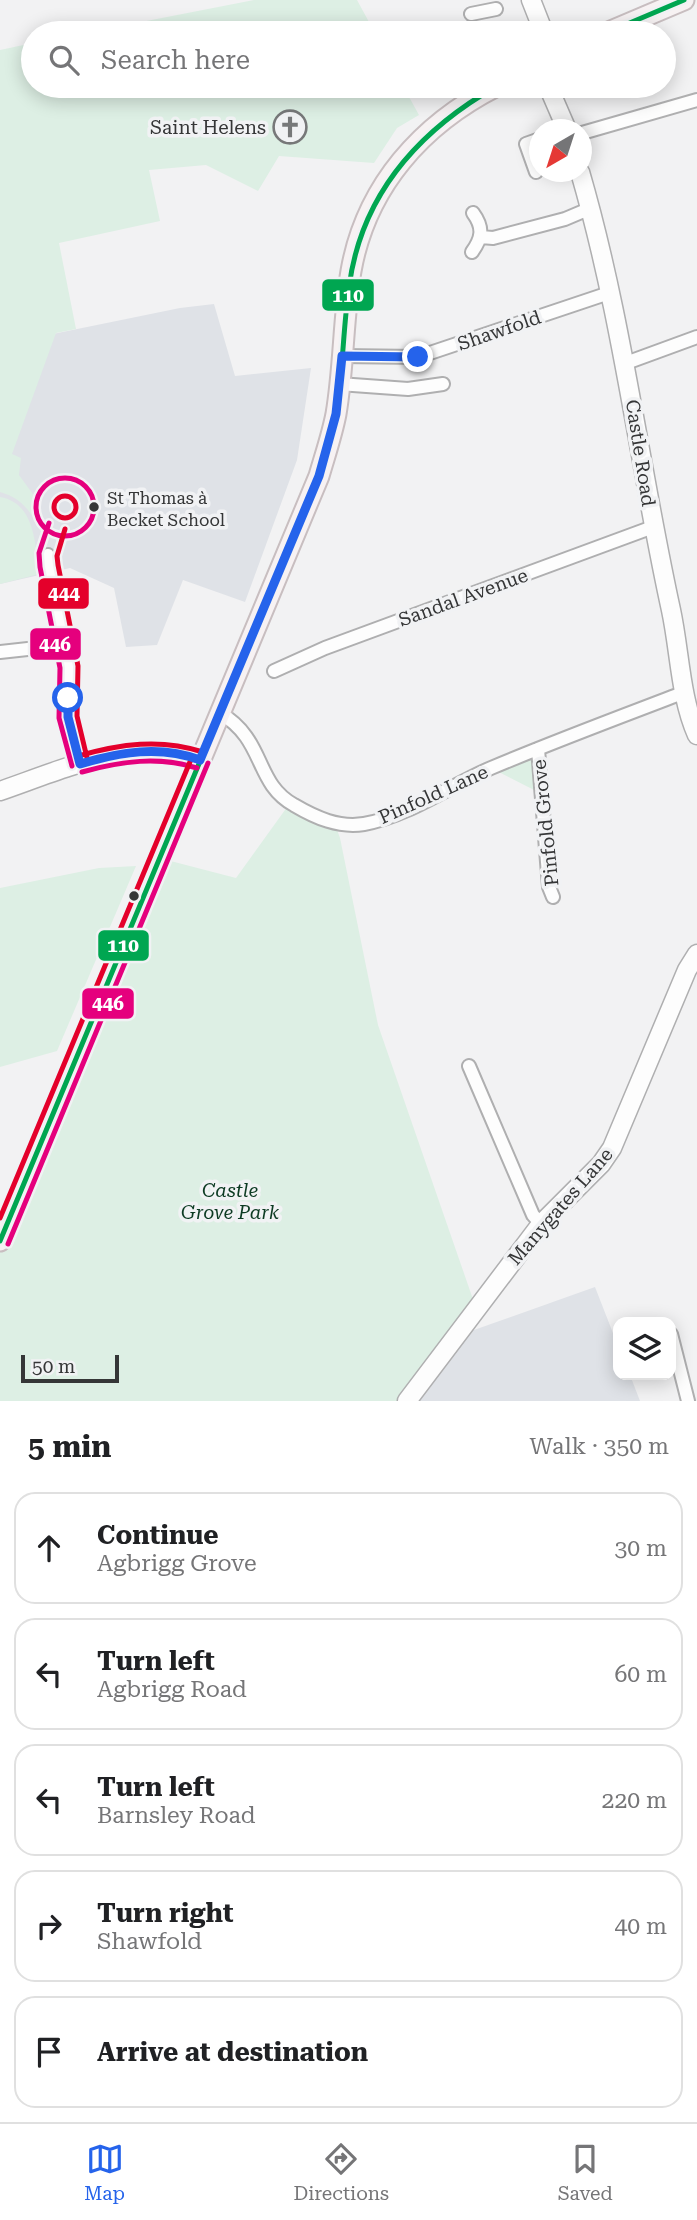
<!DOCTYPE html>
<meta charset="utf-8">
<style>
:root{--surface:#fff;--page:#f2f2f2;--text:#202124;--muted:#757577;--line:#e0e0e0;--accent:#2563eb}
body{margin:0;font-family:"Roboto Serif",serif;background:var(--page);color:var(--text)}
.controls{position:absolute;right:21px;bottom:21px;display:grid;overflow:hidden;border-radius:14px;box-shadow:0 4px 18px #0003}
.controls button{width:63px;height:63px;display:grid;place-items:center;padding:0;border:0;border-bottom:2px solid var(--line);background:var(--surface);color:var(--text);font:35px sans-serif}
.compass{position:absolute;left:529px;top:119px;width:63px;height:63px;border-radius:50%;background:var(--surface);box-shadow:0 4px 18px #0003;rotate:219deg}
.scale{position:absolute;left:21px;bottom:18px;width:98px;box-sizing:border-box;padding-left:7px;border:4px solid #353637;border-top:0;font-size:19px;line-height:24px;white-space:nowrap;color:#353637;-webkit-text-stroke:5px #f1f2f4;paint-order:stroke}
.stop{position:absolute;width:21px;height:21px;margin:-16px;border:5px solid #2563eb;border-radius:50%;background:#fff}
.stop.end{background:#2563eb;border-color:#fff;box-shadow:0 2px 7px #0008}
.list{margin:0;padding:0;list-style:none}
h2{display:flex;justify-content:space-between;align-items:center;height:91px;margin:0;padding:0 28px;font-size:30px}
h2 small{font-size:23px;font-weight:400;color:var(--muted)}
.list li{display:grid;grid-template-columns:46px 1fr auto;gap:21px;align-items:center;box-sizing:border-box;height:112px;margin:0 14px 14px;padding:0 14px;border:2px solid var(--line);border-radius:21px}
.list b{display:block;font-size:26px;white-space:nowrap}
.list p{margin:0;font-size:23px;white-space:nowrap;color:var(--muted)}
.list em{font-size:23px;font-style:normal;color:var(--muted)}
.icon{flex:none;width:38px;height:38px;fill:none;stroke:currentColor;stroke-width:2;stroke-linecap:round;stroke-linejoin:round}
.map{position:relative;flex:none;width:697px;height:1401px;overflow:hidden}
.search{position:absolute;background:var(--surface);box-shadow:0 4px 18px #0003;left:21px;right:21px;top:21px;height:77px;display:flex;align-items:center;gap:18px;box-sizing:border-box;padding:0 24px;border-radius:38px;color:var(--muted);font-size:26px}
.sheet{height:721px;background:var(--surface)}
nav{display:flex;justify-content:space-around;align-items:center;box-sizing:border-box;height:98px;border-top:2px solid var(--line);background:var(--surface);font-size:19px;color:var(--muted)}
nav a{display:grid;justify-items:center;gap:4px}
nav .on{color:var(--accent)}
.map>svg:first-child{display:block}
.built{fill:#dfe2e7}
.green{fill:#ddefe4}
.lines{fill:none;stroke-linecap:round;stroke-linejoin:round}
.street-casing{stroke:#afafb0;stroke-width:16}
.secondary-casing{stroke:#afafb0;stroke-width:21}
.primary-casing{stroke:#c8bec0;stroke-width:23}
.street{stroke:#fdfdfd;stroke-width:12}
.secondary{stroke:#fdfdfd;stroke-width:18}
.primary{stroke:#f7f2f3;stroke-width:19}
.bus-1-casing{stroke:#f1f2f4;stroke-width:10}
.bus-2-casing{stroke:#f1f2f4;stroke-width:10}
.bus-3-casing{stroke:#f1f2f4;stroke-width:10}
.bus-1{stroke:#00a651;stroke-width:5}
.bus-2{stroke:#e5007d;stroke-width:5}
.bus-3{stroke:#e4002b;stroke-width:5}
.route{stroke:#2563eb;stroke-width:9}
.bus-dot{fill:#353637;stroke:#f1f2f4;stroke-width:2.5}
.labels{text-anchor:middle;stroke-width:7;stroke-linejoin:round;paint-order:stroke}
.bus-label{font-size:17px;fill:#353637;stroke:#f1f2f4;text-anchor:start}
.poi-label{font-size:19px;fill:#353637;stroke:#f1f2f4;text-anchor:end}
.street-label{font-size:19px;fill:#353637;stroke:#f1f2f4}
.park-label{font-size:19px;font-style:italic;fill:#0d3b23;stroke:#f1f2f4}
.line-badge{stroke:#f1f2f4;stroke-width:2.5}
.badge-label{font-size:19px;text-anchor:middle;font-weight:bold;fill:#fff}
</style>
<div class="map">
<svg width="697" height="1401" viewBox="0 0 697 1401">
<rect width="100%" height="100%" fill="#f2f2f3"/>
<path class="built" d="M0 73 43 336 180 308 214 304 235 376 311 368 297 460 245 602 183 580 157 645 126 647 114 588 70 568 0 584Z
M595 1287 618 1346V1375H630L640 1401H407L457 1336Z"/>
<path class="green" d="M254 0H357L375 33H85Z
M33 43V86H403L419 115 397 128 374 163 279 156 258 191 206 165 149 170 160 221 59 243 76 329 56 333 12 454 21 458 19 475 40 504 36 523C28 507 18 497 0 492V50Z
M0 497C36 503 35 546 39 574L0 584Z
M538 749 542 794 491 768Z
M290 803 335 824 340 838 378 1025 476 1308 407 1401H0V1241L159 858 236 878Z
M136 866 57 1051 0 1067V888L99 868Z"/>
<g class="lines">
<defs>
<path id="street" d="M471 14 496 9
M582 133 697 100
M536 172 526 144 540 139
M481 237 493 238 565 219 591 208
M472 252C482 238 484 228 473 213
M342 356 418 357 612 292
M626 363 697 337
M339 384 408 389 443 384
M48 555 69 667 68 717 80 764
M0 652 64 645
M274 671 325 648 653 527
M220 713C266 740 254 783 294 805 316 818 339 828 364 824 409 816 449 786 491 768 555 741 620 717 685 692
M538 749 549 887 553 897
M469 1066 533 1215 541 1224
M671 1334 688 1401"/>
<path id="secondary" d="M531 0 544 33
M548 86 567 130
M580 172C622 316 639 464 671 610 680 652 680 697 697 735
M0 791C64 769 133 736 200 760
M407 1401 541 1224 601 1164 612 1148 687 970 697 954"/>
<path id="primary" d="M606 33 684 0
M0 1241 319 476C325 455 332 435 336 414 344 367 343 318 351 271 366 186 422 124 497 86"/>
</defs>
<use href="#street" class="street-casing"/>
<use href="#secondary" class="secondary-casing"/>
<use href="#primary" class="primary-casing"/>
<use href="#street" class="street"/>
<use href="#secondary" class="secondary"/>
<use href="#primary" class="primary"/>
<defs>
<path id="bus-1" d="M606 33 684 0
M0 1241 319 476C325 456 332 435 336 414 343 372 343 329 349 287 361 195 418 131 497 86"/>
<path id="bus-2" d="M36 507a29 29 0 1 1 58 0a29 29 0 1 1-58 0Z
M49 523 39 553 40 567 60 668 59 718 72 766
M82 772C122 761 158 756 197 768
M8 1244 208 763"/>
<path id="bus-3" d="M54 507a11 11 0 1 1 22 0a11 11 0 1 1-22 0Z
M65 529 57 556 58 565 78 666 77 716 88 762
M78 756C120 744 160 738 203 752
M0 1218 192 757"/>
</defs>
<use href="#bus-1" class="bus-1-casing"/>
<use href="#bus-2" class="bus-2-casing"/>
<use href="#bus-3" class="bus-3-casing"/>
<use href="#bus-1" class="bus-1"/>
<use href="#bus-2" class="bus-2"/>
<use href="#bus-3" class="bus-3"/>
</g>
<g class="lines">
<path class="route" d="M68 698V717L80 764C120 752 160 745 200 760L319 476 336 414 342 356 418 357"/>
</g>
<defs>
<symbol id="church-ring" viewBox="-11 -11 22 22"><circle r="9.5" fill="#f1f2f4" stroke="#777879" stroke-width="1.5"/><path d="M-1.2-6h2.4v3.5h3.3v2.4h-3.3V6h-2.4V-.1h-3.3v-2.4h3.3Z" fill="#777879"/></symbol>
</defs>
<g fill-rule="evenodd">
<use href="#church-ring" x="271" y="108" width="38" height="38"/>
</g>
<g class="bus-dot">
<circle cx="94" cy="507" r="6"/>
<circle cx="134" cy="896" r="6"/>
</g>
<g class="labels">
<g class="bus-label">
<text x="107" y="504">St Thomas à<tspan x="107" dy="22">Becket School</tspan></text>
</g>
<g class="poi-label">
<text x="266" y="134">Saint Helens</text>
</g>
<g class="street-label">
<text transform="translate(499 330) rotate(-19)" y="7">Shawfold</text>
<text transform="translate(641 453) rotate(81)" y="7">Castle Road</text>
<text transform="translate(463 597) rotate(-20)" y="7">Sandal Avenue</text>
<text transform="translate(433 794) rotate(-24)" y="7">Pinfold Lane</text>
<text transform="translate(545 823) rotate(-96)" y="7">Pinfold Grove</text>
<text transform="translate(560 1206) rotate(-49)" y="7">Manygates Lane</text>
</g>
<g class="park-label">
<text x="230" y="1197">Castle<tspan x="230" dy="22">Grove Park</tspan></text>
</g>
</g>
<g class="line-badge">
<rect x="321" y="278" width="54" height="34" rx="7" fill="#00a651"/>
<rect x="37" y="577" width="53" height="33" rx="7" fill="#e4002b"/>
<rect x="29" y="627" width="53" height="34" rx="7" fill="#e5007d"/>
<rect x="97" y="929" width="53" height="33" rx="7" fill="#00a651"/>
<rect x="81" y="987" width="54" height="33" rx="7" fill="#e5007d"/>
</g>
<g class="badge-label">
<text x="348" y="302">110</text>
<text x="64" y="600">444</text>
<text x="55" y="651">446</text>
<text x="123" y="952">110</text>
<text x="108" y="1010">446</text>
</g>
</svg>
<div class="controls">
<button><svg class="icon" aria-label="layers" viewBox="0 0 24 24"><path d="M12 4l9 5-9 5-9-5zM3 14l9 5 9-5"/></svg></button>
</div>
<svg class="compass" viewBox="-18 -18 36 36"><path d="M0-13l5 13h-10z" fill="#e53935"/><path d="M0 13l5-13h-10z" fill="#757577"/></svg>
<div class="scale">50 m</div>
<div class="stop" style="left:68px;top:698px"></div>
<div class="stop end" style="left:418px;top:357px"></div>
<div class="search"><svg class="icon" aria-label="search" viewBox="0 0 24 24"><circle cx="10" cy="10" r="6"/><path d="M15 15l6 6"/></svg>Search here</div>
</div>
<section class="sheet">
<h2>5 min<small>Walk · 350 m</small></h2>
<ul class="list">
<li><svg class="icon" aria-label="ahead" viewBox="0 0 24 24"><path d="M12 20V5M6 11l6-6 6 6"/></svg><div><b>Continue</b><p>Agbrigg Grove</p></div><em>30 m</em></li>
<li><svg class="icon" aria-label="left" viewBox="0 0 24 24"><path d="M17 20v-9H6M10 6l-5 5 5 5"/></svg><div><b>Turn left</b><p>Agbrigg Road</p></div><em>60 m</em></li>
<li><svg class="icon" aria-label="left" viewBox="0 0 24 24"><path d="M17 20v-9H6M10 6l-5 5 5 5"/></svg><div><b>Turn left</b><p>Barnsley Road</p></div><em>220 m</em></li>
<li><svg class="icon" aria-label="right" viewBox="0 0 24 24"><path d="M7 20v-9h11M14 6l5 5-5 5"/></svg><div><b>Turn right</b><p>Shawfold</p></div><em>40 m</em></li>
<li><svg class="icon" aria-label="arrive" viewBox="0 0 24 24"><path d="M6 21V4h12l-3 4 3 4H6"/></svg><div><b>Arrive at destination</b></div></li>
</ul>
</section>
<nav>
<a class="on"><svg class="icon" aria-label="map" viewBox="0 0 24 24"><path d="M3 6l6-2 6 2 6-2v14l-6 2-6-2-6 2zM9 4v14M15 6v14"/></svg>Map</a>
<a><svg class="icon" aria-label="directions" viewBox="0 0 24 24"><path d="M12 3l9 9-9 9-9-9zM9 14v-3h6M13 9l2 2-2 2"/></svg>Directions</a>
<a><svg class="icon" aria-label="saved" viewBox="0 0 24 24"><path d="M7 4h10v16l-5-4-5 4z"/></svg>Saved</a>
</nav>
